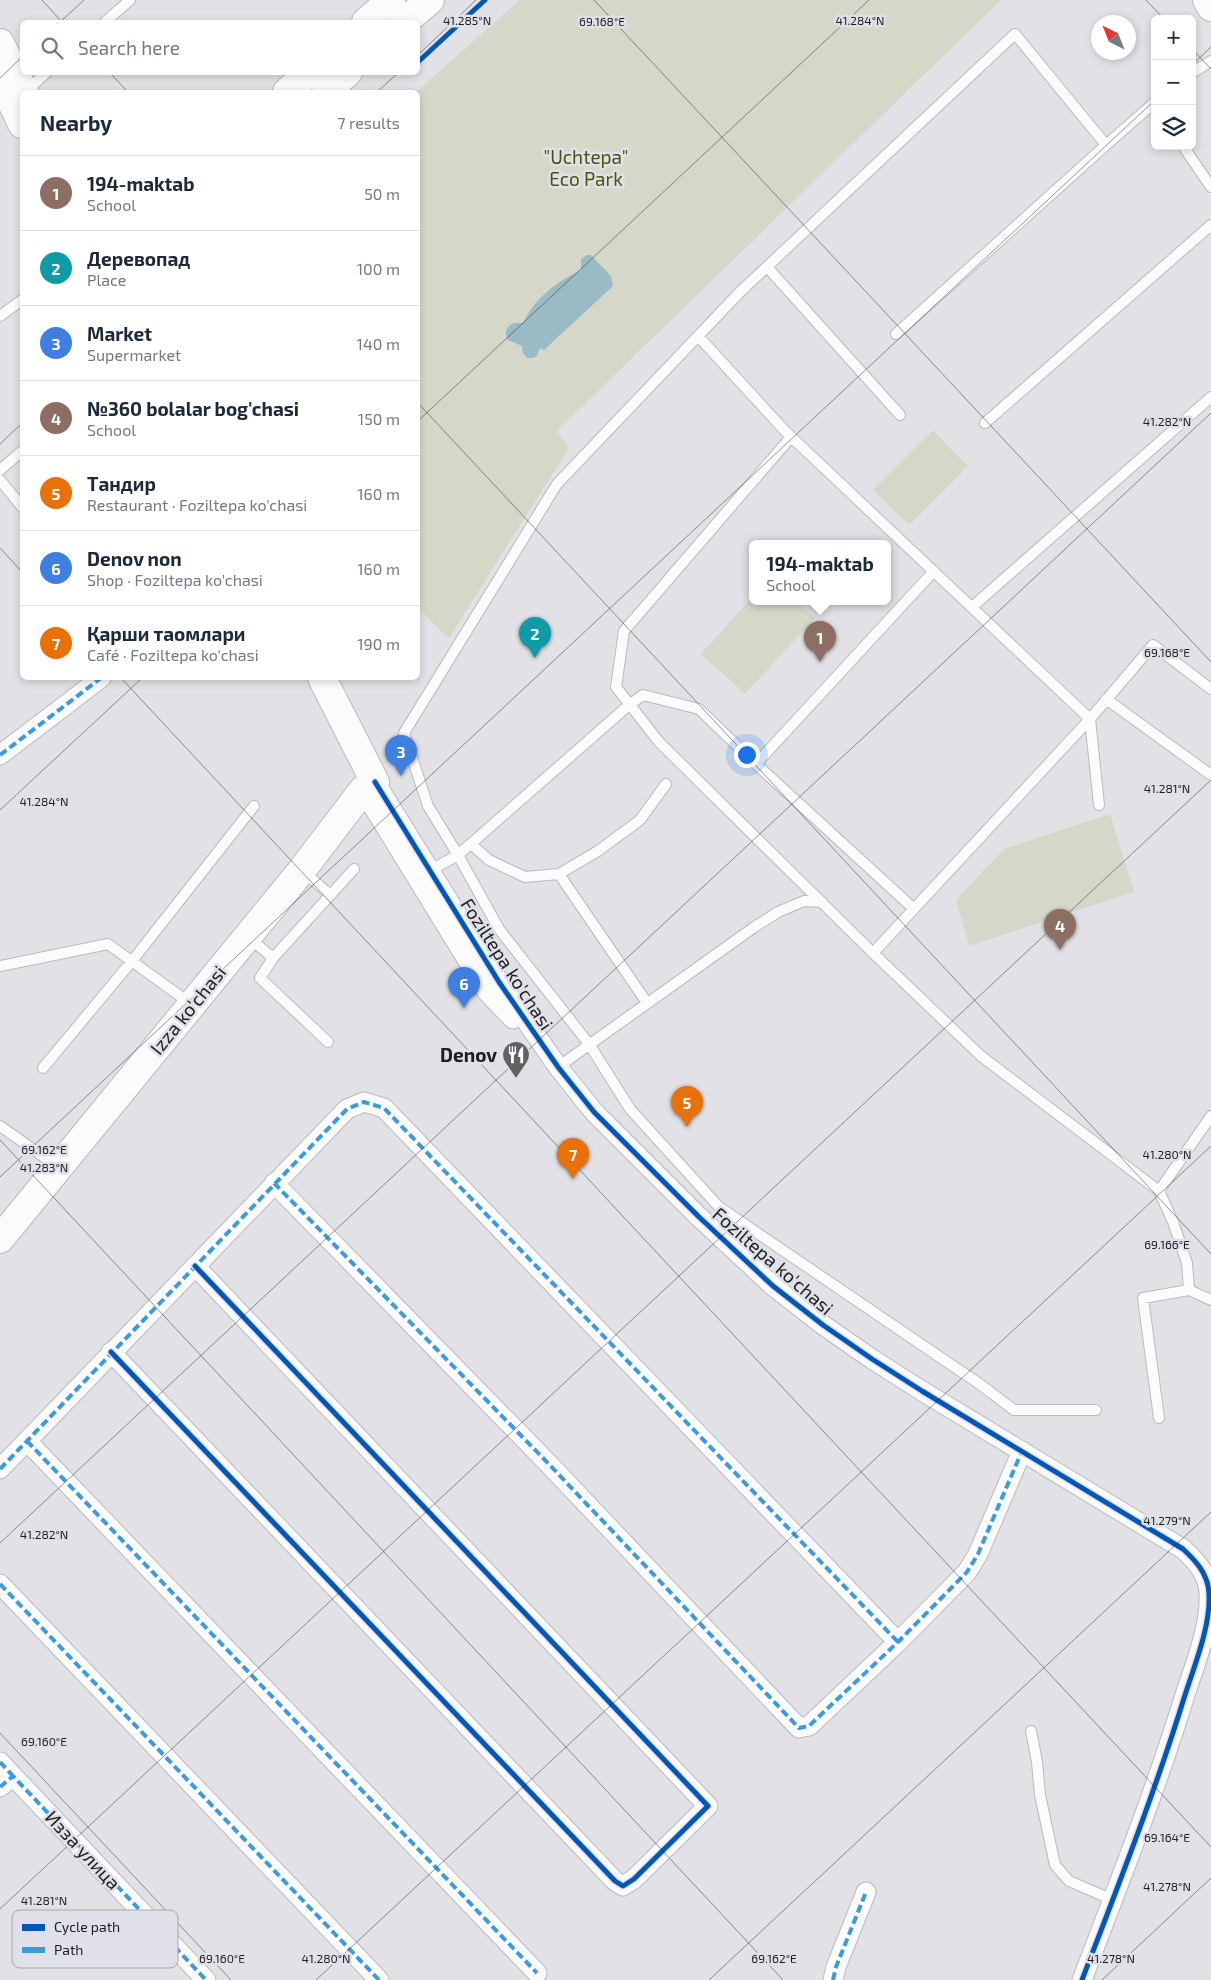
<!DOCTYPE html>
<meta charset="utf-8">
<style>
:root{--surface:#fff;--page:#f6f6f7;--text:#1f2937;--muted:#747a83;--line:#e0e1e3;--accent:#626265}
body{margin:0;font-family:"Exo 2",sans-serif;background:var(--page);color:var(--text)}
.controls{position:absolute;right:15px;top:15px;display:grid;overflow:hidden;border-radius:8px;box-shadow:0 2px 8px #0003}
.controls button{width:45px;height:45px;display:grid;place-items:center;padding:0;border:0;border-bottom:1px solid var(--line);background:var(--surface);color:var(--text);font:25px sans-serif}
.compass{position:absolute;left:1091px;top:15px;width:45px;height:45px;border-radius:50%;background:var(--surface);box-shadow:0 2px 8px #0003;rotate:317deg}
.you{position:absolute;left:746px;top:754px;width:18px;height:18px;margin:-12px;border:4px solid #fff;border-radius:50%;background:#1a73e8;box-shadow:0 0 0 8px #1a73e833}
.badge{display:grid;place-items:center;width:32px;height:32px;border-radius:50%;background:var(--accent);color:#fff;font-size:16px;font-weight:700}
.pin{position:absolute;translate:-50% -41px;filter:drop-shadow(0 1px 2px #0008)}
.pin::after{content:'';position:absolute;top:26px;width:18px;height:15px;background:inherit;clip-path:polygon(0 0,100% 0,50% 100%)}
.popup{position:absolute;left:749px;top:540px;width:142px;height:65px;box-sizing:border-box;display:grid;place-content:center;border-radius:8px;background:var(--surface);filter:drop-shadow(0 1px 4px #0005);font-size:16px;white-space:nowrap;color:var(--muted)}
.popup b{font-size:19px;color:var(--text)}
.popup::after{content:'';position:absolute;left:50%;top:100%;margin-left:-10px;border:10px solid transparent;border-top-color:var(--surface)}
.list{margin:0;padding:0;list-style:none}
h2{display:flex;justify-content:space-between;align-items:center;height:65px;margin:0;padding:0 20px;font-size:21px}
h2 small{font-size:16px;font-weight:400;color:var(--muted)}
.list li{display:grid;grid-template-columns:32px 1fr auto;gap:15px;align-items:center;box-sizing:border-box;height:75px;padding:0 20px;border-top:1px solid var(--line)}
.list b{display:block;font-size:19px;white-space:nowrap}
.list p{margin:0;font-size:16px;white-space:nowrap;color:var(--muted)}
.list em{font-size:16px;font-style:normal;color:var(--muted)}
.icon{flex:none;width:28px;height:28px;fill:none;stroke:currentColor;stroke-width:2;stroke-linecap:round;stroke-linejoin:round}
.map{position:relative;flex:none;width:1211px;height:1980px;overflow:hidden}
.search{position:absolute;background:var(--surface);box-shadow:0 2px 8px #0003;left:20px;top:20px;width:400px;height:55px;display:flex;align-items:center;gap:12px;box-sizing:border-box;padding:0 18px;border-radius:8px;color:var(--muted);font-size:19px}
.panel{position:absolute;background:var(--surface);box-shadow:0 2px 8px #0003;left:20px;top:90px;width:400px;height:590px;border-radius:8px}
.map>svg:first-child{display:block}
.green{fill:#d5d8c8}
.water{fill:#99bbc6}
.lines{fill:none;stroke-linecap:round;stroke-linejoin:round}
.service-casing{stroke:#bababd;stroke-width:12}
.minor-casing{stroke:#bababd;stroke-width:21}
.secondary-casing{stroke:#bababd;stroke-width:30}
.service{stroke:#fbfbfb;stroke-width:10}
.minor{stroke:#fbfbfb;stroke-width:19}
.secondary{stroke:#fbfbfb;stroke-width:28}
.quiet{stroke:#3c9be0;stroke-width:4;stroke-dasharray:8 4;stroke-linecap:butt}
.cycleway-casing{stroke:#e0e1e8;stroke-width:8}
.cycleway{stroke:#0057b8;stroke-width:5}
.ticks{fill:none;stroke:#1d1d20;stroke-width:1;stroke-opacity:0.45}
.labels{text-anchor:middle;stroke-width:5;stroke-linejoin:round;paint-order:stroke}
.park-label{font-size:19px;fill:#4c500d;stroke:#e0e1e8}
.street-label{font-size:19px;fill:#1d1d20;stroke:#e0e1e8}
.poi-label{font-size:19px;font-weight:bold;fill:#1d1d20;stroke:#e0e1e8;text-anchor:end}
.key{fill:#e0e1e8;stroke:#a6a6ac;stroke-width:1}
.key-label{font-size:14px;fill:#1d1d20}
.ticks-label{font-size:12px;text-anchor:middle;fill:#1d1d20;stroke:#e0e1e8;stroke-width:5;stroke-linejoin:round;paint-order:stroke}
</style>
<div class="map">
<svg width="1211" height="1980" viewBox="0 0 1211 1980">
<rect width="100%" height="100%" fill="#e2e2e6"/>
<path class="green" d="M520 0H1001L557 431 569 448 449 638 418 609 416 92Z
M933 430 968 466 909 525 873 490Z
M752 597V601H796L815 618 745 694 701 654Z
M1110 814 1134 892 969 946 956 900 1004 849Z"/>
<path class="water" d="M587 255H591L611 276 613 286 544 350 540 348 537 356 533 358H527L523 353 522 346 508 340C504 333 506 326 514 323H523C536 297 555 283 581 270V259Z"/>
<g class="lines">
<defs>
<path id="service" d="M105 22 130 0
M1192 73 1211 61
M25 92 47 72
M1183 146 1211 187
M767 267 900 415
M0 316 22 300
M896 334 1106 145 1154 103
M698 336 786 432 1090 719 1099 805
M985 423 1211 225
M791 437 624 631 616 687 659 742 873 953 981 1056 1159 1191 1173 1222 1187 1263 1189 1290 1211 1300
M0 470 22 451
M0 480 22 507
M972 607 1211 397
M1106 699 1211 775
M756 764 699 709 643 695 629 705 458 855 499 929 589 1044 630 1109 719 1207 981 1385 1014 1410H1096
M471 844 489 860 525 877 559 874 647 1003
M303 871 330 895
M429 871 458 855 428 806 404 733 557 484 740 292 1015 34 1106 145
M559 874 598 851 640 820 666 784
M914 909 756 764 934 571
M248 937 273 958 354 869
M873 953 1090 719 1153 645 1211 689
M273 958 260 978 328 1042
M0 966 108 944 191 1004
M558 1067 753 928 778 912 804 901 822 902
M43 1068 132 961 254 806
M0 1126 58 1167
M1159 1191 1211 1116
M1159 1418 1143 1298 1189 1290
M1031 1731 1037 1762 1040 1795 1055 1865 1069 1881 1113 1900"/>
<path id="minor" d="M0 755 101 678
M375 782 499 982 558 1067 594 1112 698 1216 773 1286 823 1325 872 1359 922 1391 1183 1549C1196 1561 1208 1574 1209 1593 1211 1625 1195 1664 1185 1695 1155 1792 1118 1886 1082 1980
M363 790 487 992 513 1019
M274 1183 544 1459 799 1728 809 1726 898 1642 967 1572 978 1554 1022 1451
M111 1352 615 1881 623 1886 634 1879 708 1806 195 1266
M27 1441 537 1973
M0 1469 347 1109 364 1102 384 1108 898 1642
M0 1584 379 1980
M0 1762 13 1776
M0 1787 13 1776 206 1980
M833 1980 836 1967 866 1892"/>
<path id="secondary" d="M1207 0 1211 7
M366 22 391 0
M404 22 430 0
M0 43 24 92
M0 77 22 124
M287 92 310 72
M326 92 348 72
M0 1239 302 870 363 790 375 782 322 678"/>
</defs>
<use href="#service" class="service-casing"/>
<use href="#minor" class="minor-casing"/>
<use href="#secondary" class="secondary-casing"/>
<use href="#service" class="service"/>
<use href="#minor" class="minor"/>
<use href="#secondary" class="secondary"/>
<path class="quiet" d="M0 755 101 678
M274 1183 544 1459 799 1728 809 1726 898 1642 967 1572 978 1554 1022 1451
M27 1441 537 1973
M0 1469 347 1109 364 1102 384 1108 898 1642
M0 1584 379 1980
M0 1762 13 1776
M0 1787 13 1776 206 1980
M833 1980 836 1967 866 1892"/>
<defs>
<path id="cycleway" d="M418 62 485 0
M375 782 499 982 558 1067 594 1112 698 1216 773 1286 823 1325 872 1359 922 1391 1183 1549C1196 1561 1208 1574 1209 1593 1211 1625 1195 1664 1185 1695 1155 1792 1118 1886 1082 1980
M111 1352 615 1881 623 1886 634 1879 708 1806 195 1266"/>
</defs>
<use href="#cycleway" class="cycleway-casing"/>
<use href="#cycleway" class="cycleway"/>
</g>
<path class="ticks" d="M42 0 62 22M594 0 1211 662M1146 0 1164 19M60 22 84 0M1192 49 1211 69M418 55 476 0M1192 65 1211 47M109 72 128 92M0 78 22 57M377 92 399 72M418 403 1211 1254M418 421 869 0M0 444 22 423M0 548 22 572M121 678 1211 1847M0 810 142 678M0 1140 783 1980M0 1177 1155 100M0 1543 1211 413M0 1733 231 1980M0 1909 1211 780M316 1980 1211 1146M709 1980 1211 1512M1102 1980 1211 1878"/>
<defs>
<symbol id="restaurant-pin" viewBox="-11 -11 22 30"><path d="M0 17L-7.5 6A9.5 9.5 0 1 1 7.5 6Z" fill="#626265" stroke="#e0e1e8"/><path d="M-5-6h1v4h1v-4h1v4h1v-4h1v5L-1.5 .5V6h-2V.5L-5-1ZM5-6V6H3V1.5H1.5Q1.5-4 5-6Z" fill="#fff"/></symbol>
</defs>
<g fill-rule="evenodd">
<use href="#restaurant-pin" x="500" y="1039" width="32" height="43"/>
</g>
<g class="labels">
<g class="park-label">
<text x="586" y="164">"Uchtepa"<tspan x="586" dy="22">Eco Park</tspan></text>
</g>
<g class="street-label">
<text transform="translate(507 964) rotate(57)" y="7">Foziltepa ko'chasi</text>
<text transform="translate(188 1010) rotate(-51)" y="7">Izza ko'chasi</text>
<text transform="translate(773 1261) rotate(41)" y="7">Foziltepa ko'chasi</text>
<text transform="translate(83 1850) rotate(47)" y="7">Изза улица</text>
</g>
<g class="poi-label">
<text x="497" y="1062">Denov</text>
</g>
</g>
<rect x="12" y="1910" width="166" height="58" rx="8" class="key"/>
<rect x="22" y="1924" width="23" height="7" fill="#0057b8"/>
<rect x="22" y="1947" width="23" height="6" fill="#3c9be0"/>
<g class="key-label">
<text x="54" y="1932">Cycle path</text>
<text x="54" y="1955">Path</text>
</g>
<g class="ticks-label">
<text x="467" y="25">41.285°N</text>
<text x="860" y="25">41.284°N</text>
<text x="602" y="26">69.168°E</text>
<text x="1167" y="426">41.282°N</text>
<text x="1167" y="657">69.168°E</text>
<text x="1167" y="793">41.281°N</text>
<text x="44" y="806">41.284°N</text>
<text x="44" y="1154">69.162°E</text>
<text x="1167" y="1159">41.280°N</text>
<text x="44" y="1172">41.283°N</text>
<text x="1167" y="1249">69.166°E</text>
<text x="1167" y="1525">41.279°N</text>
<text x="44" y="1539">41.282°N</text>
<text x="44" y="1746">69.160°E</text>
<text x="1167" y="1842">69.164°E</text>
<text x="1167" y="1891">41.278°N</text>
<text x="44" y="1905">41.281°N</text>
<text x="222" y="1963">69.160°E</text>
<text x="774" y="1963">69.162°E</text>
<text x="326" y="1963">41.280°N</text>
<text x="1111" y="1963">41.278°N</text>
</g>
</svg>
<div class="controls">
<button>+</button>
<button>−</button>
<button><svg class="icon" aria-label="layers" viewBox="0 0 24 24"><path d="M12 4l9 5-9 5-9-5zM3 14l9 5 9-5"/></svg></button>
</div>
<svg class="compass" viewBox="-18 -18 36 36"><path d="M0-13l5 13h-10z" fill="#e53935"/><path d="M0 13l5-13h-10z" fill="#747a83"/></svg>
<div class="you"></div>
<div class="pin badge" style="left:820px;top:662px;background:#8d6e63">1</div>
<div class="popup"><b>194-maktab</b>School</div>
<div class="pin badge" style="left:535px;top:658px;background:#0f9aa8">2</div>
<div class="pin badge" style="left:401px;top:776px;background:#3f7fe0">3</div>
<div class="pin badge" style="left:1060px;top:950px;background:#8d6e63">4</div>
<div class="pin badge" style="left:687px;top:1127px;background:#e8710a">5</div>
<div class="pin badge" style="left:464px;top:1008px;background:#3f7fe0">6</div>
<div class="pin badge" style="left:573px;top:1179px;background:#e8710a">7</div>
<div class="search"><svg class="icon" aria-label="search" viewBox="0 0 24 24"><circle cx="10" cy="10" r="6"/><path d="M15 15l6 6"/></svg>Search here</div>
<section class="panel">
<h2>Nearby<small>7 results</small></h2>
<ul class="list">
<li><span class="badge" style="background:#8d6e63">1</span><div><b>194-maktab</b><p>School</p></div><em>50 m</em></li>
<li><span class="badge" style="background:#0f9aa8">2</span><div><b>Деревопад</b><p>Place</p></div><em>100 m</em></li>
<li><span class="badge" style="background:#3f7fe0">3</span><div><b>Market</b><p>Supermarket</p></div><em>140 m</em></li>
<li><span class="badge" style="background:#8d6e63">4</span><div><b>№360 bolalar bog'chasi</b><p>School</p></div><em>150 m</em></li>
<li><span class="badge" style="background:#e8710a">5</span><div><b>Тандир</b><p>Restaurant · Foziltepa ko'chasi</p></div><em>160 m</em></li>
<li><span class="badge" style="background:#3f7fe0">6</span><div><b>Denov non</b><p>Shop · Foziltepa ko'chasi</p></div><em>160 m</em></li>
<li><span class="badge" style="background:#e8710a">7</span><div><b>Қарши таомлари</b><p>Café · Foziltepa ko'chasi</p></div><em>190 m</em></li>
</ul>
</section>
</div>
